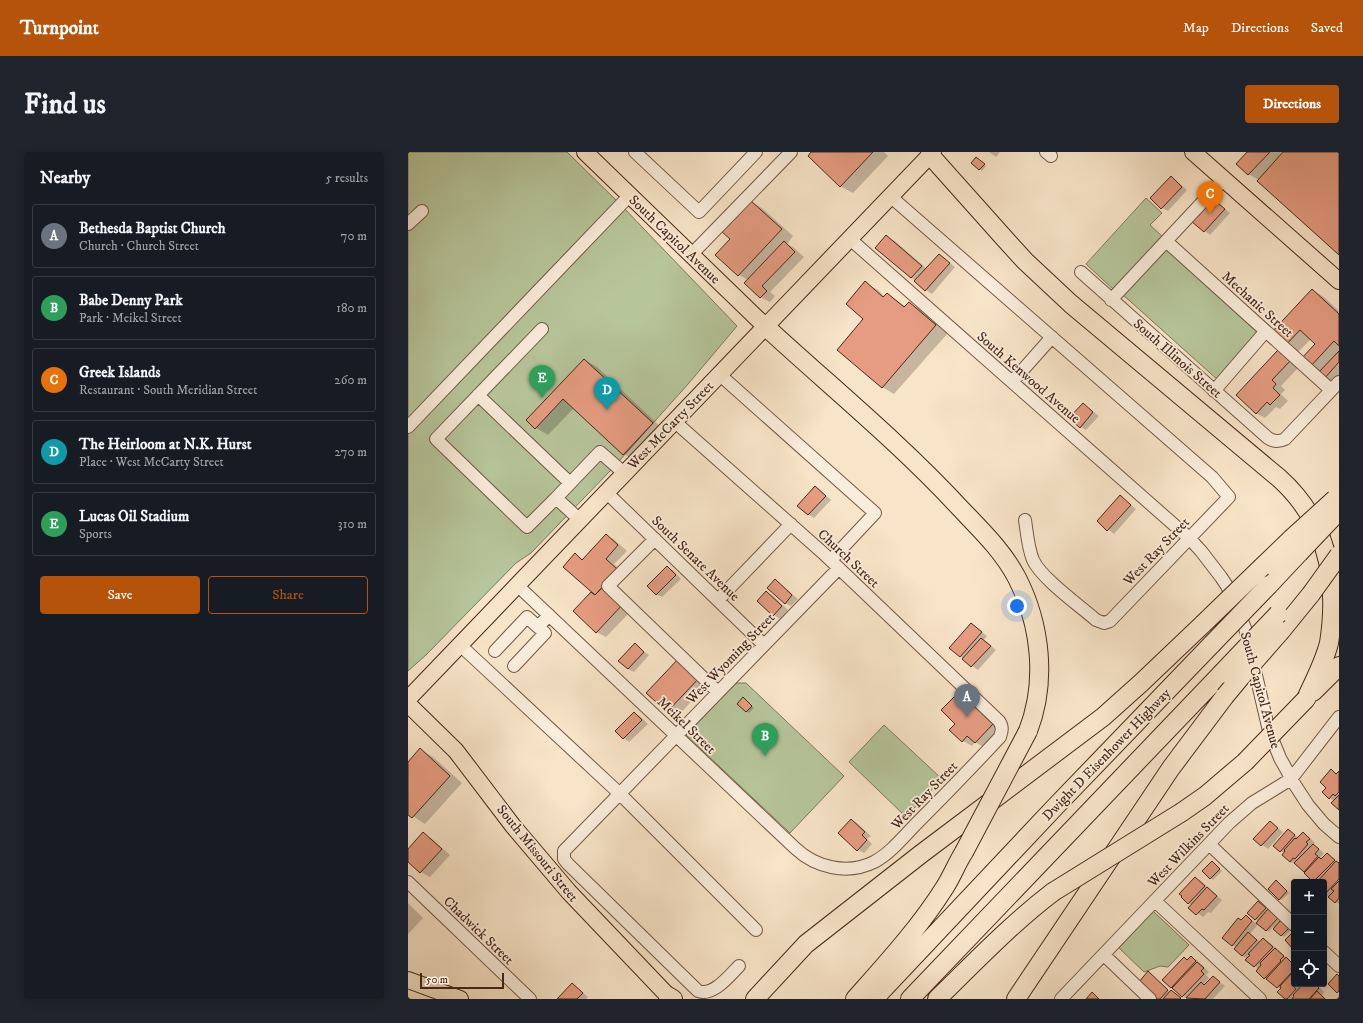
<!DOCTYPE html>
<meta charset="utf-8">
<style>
:root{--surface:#171b24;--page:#20242c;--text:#f1f3f6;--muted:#9ea1a6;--line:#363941;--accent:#b45309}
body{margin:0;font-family:"IM FELL DW Pica",serif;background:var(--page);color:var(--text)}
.controls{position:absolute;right:12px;bottom:12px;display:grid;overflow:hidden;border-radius:4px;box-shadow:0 2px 10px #0003}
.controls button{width:36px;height:36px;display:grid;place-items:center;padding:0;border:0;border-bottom:1px solid var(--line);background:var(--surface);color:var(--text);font:20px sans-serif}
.scale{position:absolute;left:12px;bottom:10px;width:84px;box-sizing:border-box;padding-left:4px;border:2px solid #482819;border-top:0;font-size:11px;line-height:14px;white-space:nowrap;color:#482819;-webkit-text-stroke:3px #faeddb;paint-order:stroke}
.you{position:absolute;left:609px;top:454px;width:14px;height:14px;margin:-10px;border:3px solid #fff;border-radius:50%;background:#1a73e8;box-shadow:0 0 0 6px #1a73e833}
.badge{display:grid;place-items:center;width:26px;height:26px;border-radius:50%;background:var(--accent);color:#fff;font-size:13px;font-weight:700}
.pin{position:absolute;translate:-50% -33px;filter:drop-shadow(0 1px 2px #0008)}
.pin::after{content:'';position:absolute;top:21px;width:14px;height:12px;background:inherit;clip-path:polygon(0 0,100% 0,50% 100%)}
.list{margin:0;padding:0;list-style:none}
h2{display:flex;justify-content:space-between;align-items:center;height:52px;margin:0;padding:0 16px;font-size:17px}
h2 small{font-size:13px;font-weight:400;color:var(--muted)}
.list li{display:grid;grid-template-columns:26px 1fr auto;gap:12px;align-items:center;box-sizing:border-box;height:64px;margin:0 8px 8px;padding:0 8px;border:1px solid var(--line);border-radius:4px}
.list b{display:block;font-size:15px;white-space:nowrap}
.list p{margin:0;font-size:13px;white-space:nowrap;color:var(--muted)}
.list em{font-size:13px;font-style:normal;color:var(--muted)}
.actions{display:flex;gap:8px;padding:12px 16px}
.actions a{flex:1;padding:9px 0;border:1px solid var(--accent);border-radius:4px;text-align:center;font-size:14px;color:var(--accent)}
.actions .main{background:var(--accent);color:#fff}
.icon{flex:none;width:22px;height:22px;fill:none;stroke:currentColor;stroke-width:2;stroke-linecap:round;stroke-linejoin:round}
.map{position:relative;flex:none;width:931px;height:847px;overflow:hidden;border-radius:4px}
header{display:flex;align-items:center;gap:24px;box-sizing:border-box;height:56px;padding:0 20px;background:var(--accent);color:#fff}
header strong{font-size:19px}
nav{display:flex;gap:22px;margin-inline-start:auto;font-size:14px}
.intro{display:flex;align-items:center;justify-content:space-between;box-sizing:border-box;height:96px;padding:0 24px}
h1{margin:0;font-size:28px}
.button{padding:10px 18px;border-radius:4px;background:var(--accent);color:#fff;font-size:14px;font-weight:700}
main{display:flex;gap:24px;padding:0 24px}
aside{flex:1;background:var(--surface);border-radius:4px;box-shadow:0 2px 10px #0003}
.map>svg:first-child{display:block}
.green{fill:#b7c59b;stroke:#80765a}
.shadow{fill:#0003}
.building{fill:#e69c82;stroke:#482819}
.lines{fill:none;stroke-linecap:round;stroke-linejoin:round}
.minor-casing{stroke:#745745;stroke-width:14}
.major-casing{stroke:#482819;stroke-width:18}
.highway-casing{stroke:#482819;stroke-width:20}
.minor{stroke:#faeddb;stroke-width:12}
.major{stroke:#f8e4c8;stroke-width:16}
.highway{stroke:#f8e4c8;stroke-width:18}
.highway-bridge-casing{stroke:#482819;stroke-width:20;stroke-linecap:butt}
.highway-bridge{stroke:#f8e4c8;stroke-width:18}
.labels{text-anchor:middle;stroke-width:3.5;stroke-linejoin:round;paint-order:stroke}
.street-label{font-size:14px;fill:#482819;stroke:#faeddb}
</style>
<header>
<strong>Turnpoint</strong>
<nav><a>Map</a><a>Directions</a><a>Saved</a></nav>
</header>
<div class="intro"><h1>Find us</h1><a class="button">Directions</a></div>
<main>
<aside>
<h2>Nearby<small>5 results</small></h2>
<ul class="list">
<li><span class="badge" style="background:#6b7280">A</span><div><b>Bethesda Baptist Church</b><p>Church · Church Street</p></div><em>70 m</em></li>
<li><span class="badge" style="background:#2e9e5b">B</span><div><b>Babe Denny Park</b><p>Park · Meikel Street</p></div><em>180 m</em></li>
<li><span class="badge" style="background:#e8710a">C</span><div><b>Greek Islands</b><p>Restaurant · South Meridian Street</p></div><em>260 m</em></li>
<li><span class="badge" style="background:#0f9aa8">D</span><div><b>The Heirloom at N.K. Hurst</b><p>Place · West McCarty Street</p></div><em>270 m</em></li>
<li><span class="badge" style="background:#2e9e5b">E</span><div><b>Lucas Oil Stadium</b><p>Sports</p></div><em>310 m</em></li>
</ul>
<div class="actions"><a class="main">Save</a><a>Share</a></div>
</aside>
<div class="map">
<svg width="931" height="847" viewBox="0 0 931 847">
<rect width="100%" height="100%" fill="#f8e4c8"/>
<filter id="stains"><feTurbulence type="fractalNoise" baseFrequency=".005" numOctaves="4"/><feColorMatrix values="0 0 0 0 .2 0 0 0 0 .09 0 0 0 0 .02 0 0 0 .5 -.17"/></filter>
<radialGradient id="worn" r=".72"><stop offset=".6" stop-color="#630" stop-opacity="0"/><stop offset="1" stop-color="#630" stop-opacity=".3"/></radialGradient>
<path class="green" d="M0 0H159L213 53 329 174 281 231 203 318 123 401 108 411 18 503 0 519Z
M738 46 754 61 742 73 756 86 707 139 678 112Z
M756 95 853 181 811 229 714 142Z
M328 531H338L436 624 382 681 278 583Z
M476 573 534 627 498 665 441 610Z
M745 759 781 793 760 815 752 814 736 820 710 795Z"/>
<path class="shadow" d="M405 0H476L480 4 445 41 432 34Z
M581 0H592L588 5Z
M840 0H931V101L851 28 840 22Z
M571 8 578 14 574 19 564 11Z
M763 25 769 29 779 38 760 59 754 56Z
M804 47 810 51 822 61 802 83 797 79Z
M342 49 354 56 385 84 379 92 385 95 396 105 362 140 367 144 362 150 352 145 340 128 331 123 309 103 323 87Z
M478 84 487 89 519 117 531 103 547 115 524 142 518 138 508 129 503 126Z
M457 131 470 138 477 145 480 142 498 155 501 151 513 158 540 181 486 242 474 235 457 167Z
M904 138 916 145 931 159V230L928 234 901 216 908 192 903 187 889 201 877 194Z
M870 199 891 215 873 234 877 238 873 242 880 249 872 257 868 255 857 266 848 261Z
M177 208 189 215 256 278 228 309 216 302 166 256 140 283 128 276Z
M675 252 691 264 678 278 673 275Z
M407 336 413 339 423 348 406 366 400 362Z
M712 344 728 357 706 382 690 369Z
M198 383 207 388 219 399 206 412 219 423 204 439 224 458 198 485 188 480 167 459 185 440 167 403 176 408Z
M259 415 265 418 273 427 254 445 248 442Z
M367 428 373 432 390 447 383 454 377 451Z
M359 440 365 444 380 458 372 467 366 463 351 449Z
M564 472 579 484 576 488 588 498 570 518 564 514 542 496Z
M227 493 241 503 226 520 220 517Z
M272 506 301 530 269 565 260 560 239 541Z
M551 541 560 547 594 578 577 596 567 590 564 594 555 589 549 571Z
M338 548 346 556 341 561 338 559Z
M226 561 232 564 240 572 221 590 216 586 208 579Z
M13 598 25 605 54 631 17 672 0 661V611Z
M924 619 930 622 931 621V657L926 649 922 646 919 635Z
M443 668 449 671 463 684 459 687 464 692 456 701 450 698Z
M862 670 875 680 860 697 846 687Z
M880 678 891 686 895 681 901 685 907 691 905 693 916 701 912 706 914 707 919 702 931 711V752L916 742V730H906L889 712 882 710 877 701 872 699Z
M15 682 24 687 42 703 22 725 13 720 0 708V699Z
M807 712 814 719 805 728 795 719Z
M787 726 793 729 814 748 803 761 800 760 795 765 782 755 784 753 780 751Z
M871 731 881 741 874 748 871 747Z
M0 751 15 766 0 782Z
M853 752 883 778 876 785 865 775 861 780 851 771 842 782 852 790 855 787 861 790 886 812V832H908L916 840 914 843 918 847H879L873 837 857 826 849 819 851 817 838 808 840 807 834 804 828 795 824 793 833 769 838 764 849 772 851 770 841 761Z
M783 805 789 808 801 820 798 823 801 826 795 833 797 834 805 825 817 834 805 847H779L763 835 776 806 780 808Z
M743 822 762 840 766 841 773 847H751Z
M164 832 170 836 180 845 178 847H151Z"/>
<path class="building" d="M403 0H465L432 35 400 4Z
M839 0H862L840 23 828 12Z
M875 0H931V103L849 29Z
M568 5 577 12 571 18 563 11Z
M763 24 774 35 753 57 742 46Z
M804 46 817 57 796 80 783 69Z
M342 48 374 77 330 124 307 103 322 87 313 79Z
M478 83 514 114 503 126 467 96Z
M376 89 387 100 354 134 359 139 352 146 336 131Z
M531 102 542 111 517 139 506 129Z
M457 129 475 145 479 141 496 155 501 150 528 173 474 236 429 198 455 167 438 152Z
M904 137 931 162V194L926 189 901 216 892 208 907 192 892 178 876 195 862 182Z
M870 198 882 209 864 228 868 232 865 236 872 243 862 253 859 250 848 262 828 243Z
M931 199V210L915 228 909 222Z
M176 207 245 271 215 303 155 247 127 277 118 268Z
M675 251 685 260 672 276 661 266Z
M407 334 418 344 400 363 389 354Z
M712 343 723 353 699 379 689 369Z
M198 382 210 393 198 407 210 418 187 443 155 415 167 401 174 408Z
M259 414 268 423 248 443 239 434Z
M367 427 384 443 377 452 359 436Z
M196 434 215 452 188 481 165 459 183 440 187 443Z
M358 439 374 454 365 464 349 449Z
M563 471 574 480 552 505 541 496Z
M573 486 583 494 563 515 554 507Z
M227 491 236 500 220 517 210 509Z
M272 505 293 524 259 560 238 541Z
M551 540 585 572 567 591 559 584 554 590 541 578 547 572 533 558Z
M335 545 344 554 338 560 329 552Z
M226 560 234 568 215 587 207 579Z
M12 596 42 624 4 666 0 663V610Z
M923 617 928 622 931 619V640L927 644 925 642 921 647 914 640 918 636 912 630Z
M931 643V658L923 651Z
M443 667 457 680 454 683 459 688 449 699 430 681Z
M862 669 870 676 853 694 845 687Z
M880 677 887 683 872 700 865 694Z
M15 680 34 697 12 721 0 710V697Z
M895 680 902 687 898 690 900 692 887 707 885 706 882 710 874 703 877 699 876 698 887 686 888 687Z
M905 692 911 697 907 702 910 704 896 720 886 711Z
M919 701 927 708 905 730 896 721 911 705 913 707Z
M804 709 812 717 802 727 794 719Z
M928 709 931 711V727L916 743V730H909Z
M787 725 797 734 780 752 773 745 774 744 771 742Z
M868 728 879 739 871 748 860 737Z
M931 729V746L927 751 920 745 926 739 923 737Z
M799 735 809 744 796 758 794 757 788 763 780 756Z
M850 749 858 756 847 768 839 761Z
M860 757 870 766 858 779 848 771Z
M838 763 844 769 824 794 814 786 830 766 833 768Z
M873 768 881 776 873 784 865 777Z
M886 779V794L884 796 877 788Z
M840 780 849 788 834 804 826 797Z
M855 786 865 795 846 815 837 808 842 803 840 802Z
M867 796 876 804 872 808 873 809 856 827 848 819 853 813 852 811Z
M783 804 788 809 763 836 754 828 776 805 779 808Z
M878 805 886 813V818L869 836 858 827Z
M789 810 796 816 793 819 796 822 774 845 764 836Z
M740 819 760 838 752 847H749L731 830Z
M886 819V832H888L885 834 888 837 879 847H877L869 840 873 836 872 834Z
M929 822 931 824V839L929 841 920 832Z
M805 824 812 830 797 847 778 846 793 830 796 833Z
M164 831 175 841 169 847H149Z
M895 832H907L911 836 901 847H884L886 844 885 843Z
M763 838 773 846 772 847H755Z
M909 839 917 847H902Z
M684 840 691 847H678Z"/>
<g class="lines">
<defs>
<path id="minor" d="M227 0 291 60 348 0
M638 0 643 4
M482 44 804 325 821 345 702 469 696 471 688 468C672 454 633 426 625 408 620 396 619 381 617 368
M0 72 14 59
M442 87 781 386 793 399 813 425 819 434 837 476 861 579 872 606 887 633 900 653 916 672 931 685
M758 89 923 238
M283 103 383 0
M673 120 860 286C866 290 871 290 877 287L931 230
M703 148 816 27
M134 177 28 287 119 375 148 346 172 368
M311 222 467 361 423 408
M604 230 644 185
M806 239 857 180
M70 243 162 331
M0 275 222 43
M198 340 356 493
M148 346 192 300 216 321
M247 387 200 434 310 540
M109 433 387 696C408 716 440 723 466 710 483 701 496 684 509 671 537 643 565 614 592 585 594 579 595 575 591 569L415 401 266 269
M310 448 383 372
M52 493 211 641 348 778
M87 499 119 465 130 475
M106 514 137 481 130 475 141 463
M801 692 886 773
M0 730 122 847
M747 749 852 847
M916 800 931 814
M696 803 742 847
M331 814C322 823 305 845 290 839L160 712 156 707V699L431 416
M653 847 821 671 844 651 883 627 931 565"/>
<path id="major" d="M177 0 357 174
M785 0 931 129
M0 547 525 0
M0 552 48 599 105 674 161 740 263 847
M0 828 52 847"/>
<path id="highway" d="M522 3 597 87 617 109 663 152 871 326C919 369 931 427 921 491 916 511 906 529 898 547
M357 174C422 234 492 291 552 356 573 378 595 399 609 426 633 473 639 530 620 579
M854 415 883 387
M861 433 891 401
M873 479 903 442
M905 540 931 514
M774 660 797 644 837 610
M260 844 265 847
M347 847 398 792 513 702 695 565 733 531 795 472
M447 847C478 812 512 775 537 735 544 724 549 711 556 700
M466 847 647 655 804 492
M502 847 813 522
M529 847C567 810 603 772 645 740
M608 847 763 616 817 544"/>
</defs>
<use href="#minor" class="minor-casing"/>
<use href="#major" class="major-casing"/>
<use href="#highway" class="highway-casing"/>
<use href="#minor" class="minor"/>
<use href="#major" class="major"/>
<use href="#highway" class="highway"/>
<defs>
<path id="highway-bridge" d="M883 387 927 347
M891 401 931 359
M903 442 931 403
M795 472 854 415
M804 492 861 433
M813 522 870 462
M817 544 837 520 873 479
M837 610 898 547
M556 700 620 579
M645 740 774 660"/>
</defs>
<use href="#highway-bridge" class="highway-bridge-casing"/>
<use href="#highway-bridge" class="highway-bridge"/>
</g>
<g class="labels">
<g class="street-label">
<text transform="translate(267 87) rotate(44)" y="5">South Capitol Avenue</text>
<text transform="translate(850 152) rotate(42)" y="5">Mechanic Street</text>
<text transform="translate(770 206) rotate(41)" y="5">South Illinois Street</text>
<text transform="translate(621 225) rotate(41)" y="5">South Kenwood Avenue</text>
<text transform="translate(262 273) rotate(-46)" y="5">West McCarty Street</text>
<text transform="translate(748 399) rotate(-46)" y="5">West Ray Street</text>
<text transform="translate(288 406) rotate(44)" y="5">South Senate Avenue</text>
<text transform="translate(441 406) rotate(43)" y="5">Church Street</text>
<text transform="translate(322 506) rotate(-46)" y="5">West Wyoming Street</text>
<text transform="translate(853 538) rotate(75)" y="5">South Capitol Avenue</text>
<text transform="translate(279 573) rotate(44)" y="5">Meikel Street</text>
<text transform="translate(698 602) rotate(-46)" y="5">Dwight D Eisenhower Highway</text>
<text transform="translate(516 643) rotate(-46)" y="5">West Ray Street</text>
<text transform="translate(780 693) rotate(-46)" y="5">West Wilkins Street</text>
<text transform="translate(130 701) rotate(51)" y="5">South Missouri Street</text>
<text transform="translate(71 778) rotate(44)" y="5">Chadwick Street</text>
</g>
</g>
<rect width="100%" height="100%" filter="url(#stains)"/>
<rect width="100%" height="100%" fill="url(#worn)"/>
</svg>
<div class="controls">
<button>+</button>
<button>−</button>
<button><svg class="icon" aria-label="locate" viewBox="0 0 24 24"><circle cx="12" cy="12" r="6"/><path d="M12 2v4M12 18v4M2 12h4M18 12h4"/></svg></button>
</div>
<div class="scale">50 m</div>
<div class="you"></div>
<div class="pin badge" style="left:559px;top:565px;background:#6b7280">A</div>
<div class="pin badge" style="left:357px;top:604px;background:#2e9e5b">B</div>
<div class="pin badge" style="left:802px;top:62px;background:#e8710a">C</div>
<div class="pin badge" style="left:199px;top:258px;background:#0f9aa8">D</div>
<div class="pin badge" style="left:134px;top:246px;background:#2e9e5b">E</div>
</div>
</main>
